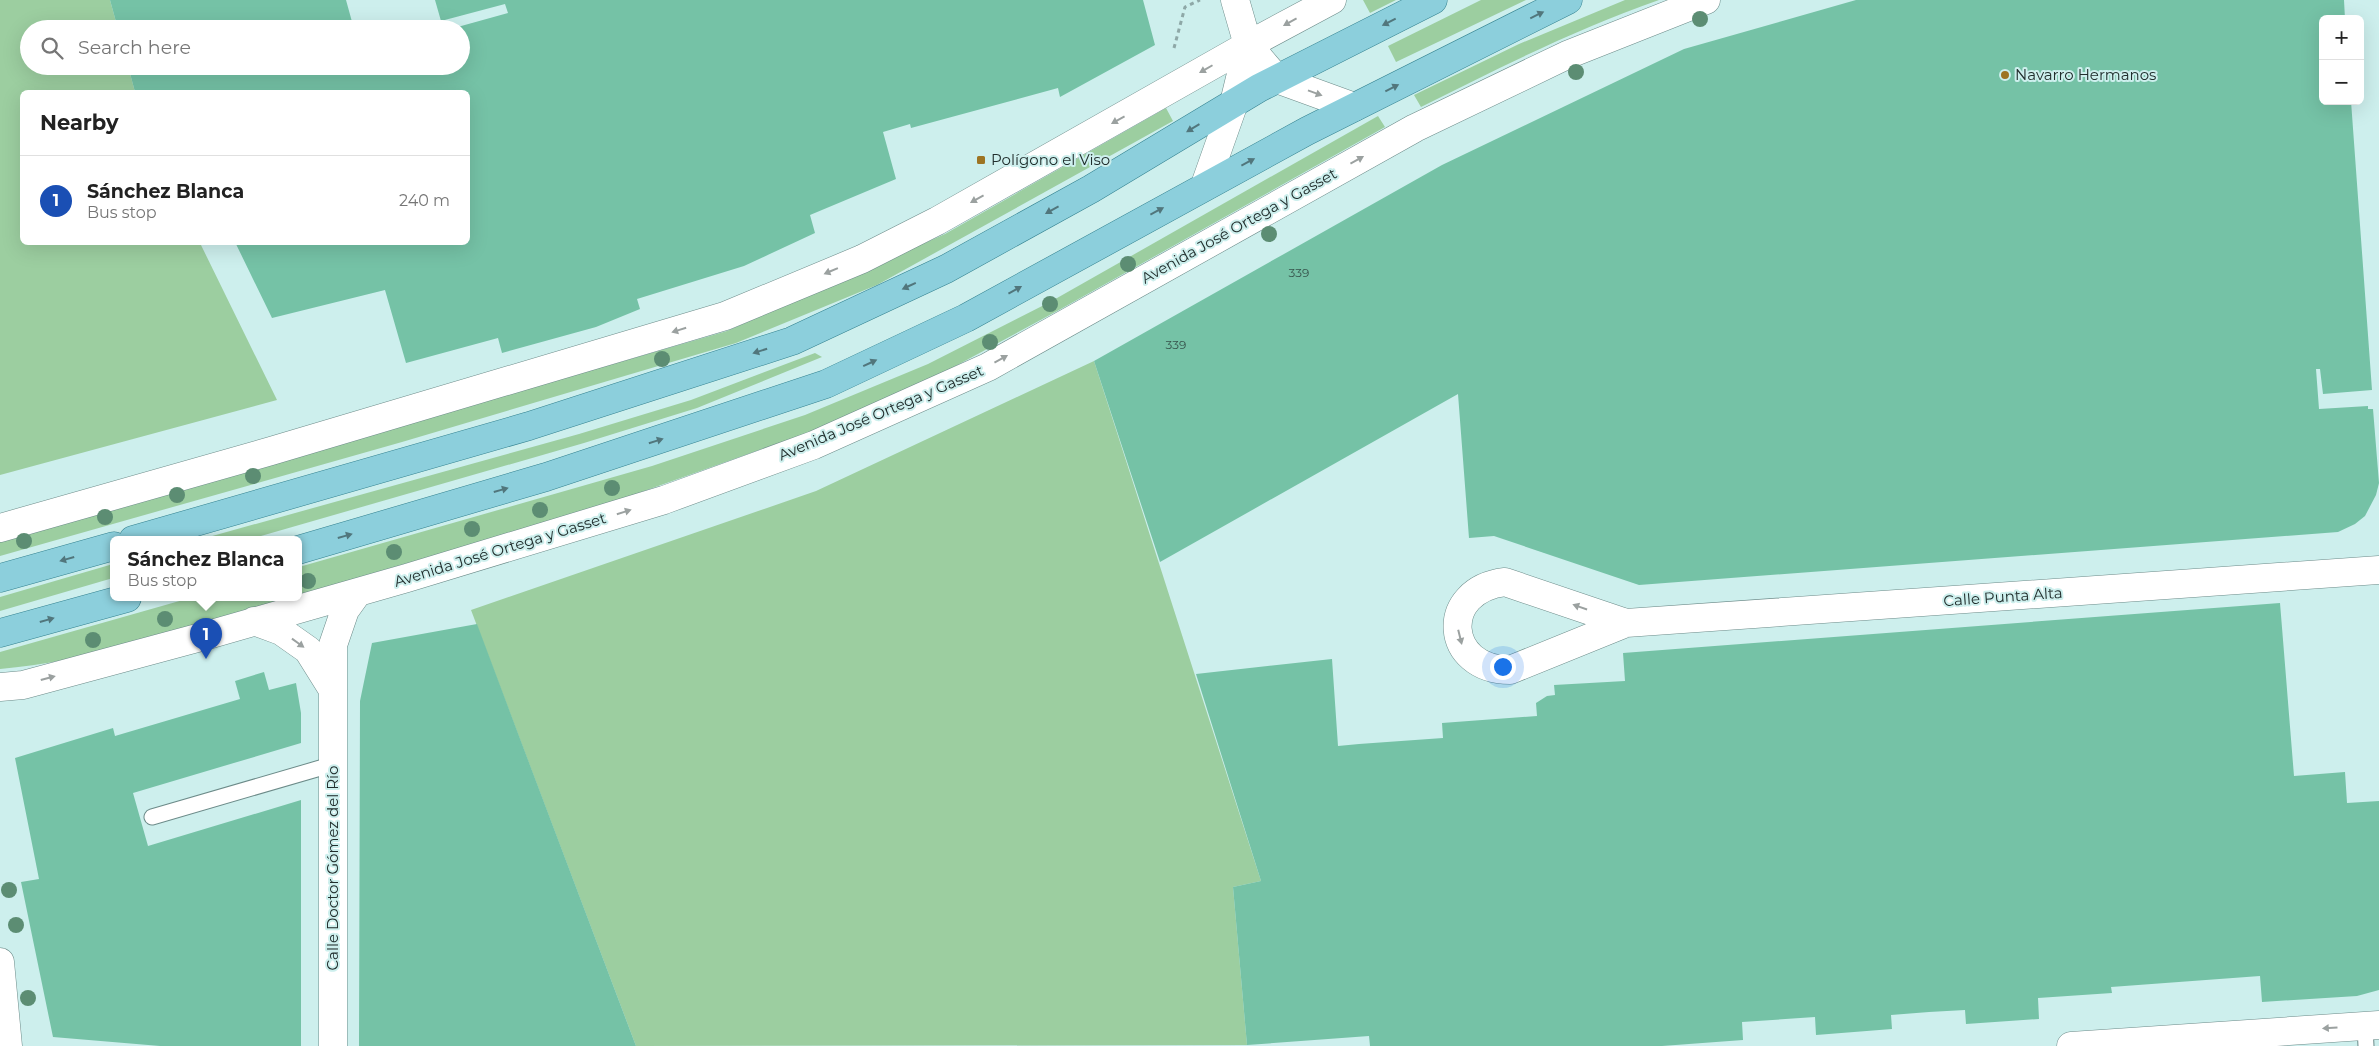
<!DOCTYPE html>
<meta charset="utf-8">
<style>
:root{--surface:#fff;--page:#f2f2f2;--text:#222;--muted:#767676;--line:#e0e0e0;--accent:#0b8043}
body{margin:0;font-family:Montserrat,sans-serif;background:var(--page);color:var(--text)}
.controls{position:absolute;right:15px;top:15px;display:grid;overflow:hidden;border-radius:8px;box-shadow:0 5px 20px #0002}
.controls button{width:45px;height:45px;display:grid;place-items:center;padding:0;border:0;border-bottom:1px solid var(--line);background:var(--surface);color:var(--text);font:25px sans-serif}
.you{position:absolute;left:1502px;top:666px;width:18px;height:18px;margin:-12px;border:4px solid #fff;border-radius:50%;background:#1a73e8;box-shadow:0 0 0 8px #1a73e833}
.badge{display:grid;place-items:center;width:32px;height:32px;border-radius:50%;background:var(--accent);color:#fff;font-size:16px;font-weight:700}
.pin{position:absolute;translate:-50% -41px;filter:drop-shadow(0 1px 2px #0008)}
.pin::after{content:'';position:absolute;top:26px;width:18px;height:15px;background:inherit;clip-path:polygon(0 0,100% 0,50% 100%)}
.popup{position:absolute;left:110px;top:536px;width:192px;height:65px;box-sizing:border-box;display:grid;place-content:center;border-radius:8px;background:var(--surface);filter:drop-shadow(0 1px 4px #0005);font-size:16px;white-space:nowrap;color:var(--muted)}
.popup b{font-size:19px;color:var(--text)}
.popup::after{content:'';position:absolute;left:50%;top:100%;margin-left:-10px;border:10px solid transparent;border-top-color:var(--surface)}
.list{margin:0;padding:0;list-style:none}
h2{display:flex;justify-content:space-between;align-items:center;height:65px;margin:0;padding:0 20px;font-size:21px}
h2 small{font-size:16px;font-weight:400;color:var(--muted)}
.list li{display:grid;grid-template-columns:32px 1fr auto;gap:15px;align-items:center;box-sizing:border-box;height:90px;padding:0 20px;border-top:1px solid var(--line)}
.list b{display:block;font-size:19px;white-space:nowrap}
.list p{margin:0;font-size:16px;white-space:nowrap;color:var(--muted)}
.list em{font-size:16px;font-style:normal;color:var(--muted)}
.icon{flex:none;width:28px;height:28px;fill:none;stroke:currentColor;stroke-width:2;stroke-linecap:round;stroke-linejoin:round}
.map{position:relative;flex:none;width:2379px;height:1046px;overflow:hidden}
.search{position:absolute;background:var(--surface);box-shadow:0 5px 20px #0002;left:20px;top:20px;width:450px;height:55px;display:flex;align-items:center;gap:12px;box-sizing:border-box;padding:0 18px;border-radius:28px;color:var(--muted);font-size:19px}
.panel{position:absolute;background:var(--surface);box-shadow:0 5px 20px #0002;left:20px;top:90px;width:450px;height:155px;border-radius:8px}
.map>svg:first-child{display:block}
.green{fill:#9ccea0}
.building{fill:#75c2a6}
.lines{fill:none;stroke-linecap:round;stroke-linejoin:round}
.lane-casing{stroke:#6c8b89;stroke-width:17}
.street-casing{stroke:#6c8b89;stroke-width:29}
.primary-casing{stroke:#348290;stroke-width:29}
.path{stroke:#8ea8a7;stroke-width:3;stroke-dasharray:4 4;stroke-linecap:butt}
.lane{stroke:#fff;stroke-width:15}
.street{stroke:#fff;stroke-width:28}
.primary{stroke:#8ccfdc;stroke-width:28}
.tree{fill:#5c8d73}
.oneway{fill:#51767c}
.oneway2{fill:#9ba1a0}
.poi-dot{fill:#9d7422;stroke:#cdefed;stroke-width:2}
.labels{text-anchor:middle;stroke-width:4;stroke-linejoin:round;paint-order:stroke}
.number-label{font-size:12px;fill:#36534b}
.poi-label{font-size:15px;fill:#212e2d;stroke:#cdefed;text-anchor:start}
.street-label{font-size:15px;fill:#212e2d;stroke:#cdefed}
</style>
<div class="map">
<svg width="2379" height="1046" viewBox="0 0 2379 1046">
<rect width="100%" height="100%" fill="#cdefed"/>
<path class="green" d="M0 0H110L118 29H29V66H128L135 92H22V242L200 243 277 400 0 475Z
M1363 0H1396L1370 13Z
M1481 0H1526L1396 62 1388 46Z
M1625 0H1659C1576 29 1499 68 1421 107L1414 95 1519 44Z
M1166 108 1173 121 877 285 736 343 402 442 0 556V542L727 331 945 234Z
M1378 116 1385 127 1059 310 939 375 818 429 605 505 299 595V567L652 466 805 415 928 364 1050 302Z
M815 353 822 357 697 408 584 443 247 540H198L579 434 691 400Z
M1094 361 1261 881 1233 887 1247 1045 636 1046 471 610 816 491Z
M113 564V578L0 611V597Z
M190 598H290C195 625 99 660 0 669V652Z"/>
<path class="building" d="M110 0H346L354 29H118Z
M435 0H1143L1155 45 1060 97 1058 88 911 128 910 124 883 132 896 179 810 215 815 233 744 266 637 299 640 309 596 327 502 353 498 338 406 363 385 290 272 318 235 242H468V92H135L128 66H365L367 74 395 66H461V29L454 28 508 13 505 4 441 21Z
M1856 0H2344L2345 19H2323V101H2351L2372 390 2323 394 2320 369H2316L2319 409 2368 406V409H2373L2379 483 2376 495 2365 516 2355 524 2338 532 1639 585 1494 536 1469 538 1458 394 1160 562 1094 361 1442 165 1684 49Z
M2280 603 2294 776 2345 772 2347 803 2379 801V990L2357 996 2262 1002 2260 976 2111 987 2112 993 2038 998 2039 1019 1966 1024 1965 1010 1929 1012 1891 1015 1892 1029 1816 1035 1815 1017 1742 1022 1743 1040 1662 1046H1370L1369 1036 1247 1045 1233 887 1261 881 1196 674 1332 659 1338 746 1359 744 1443 738 1442 723 1537 716 1536 703 1547 696 1555 695 1554 685 1625 681 1623 653Z
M477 624 522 744 636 1046H359L360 701 372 643Z
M264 672 269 690 296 683 301 713V743L133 793 148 846 301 800V1046H160L53 1037 21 882 39 879 15 758 113 728 115 736 240 699 235 681Z"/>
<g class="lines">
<defs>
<path id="lane" d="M152 817 334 764
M2365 1026 2366 1046"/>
<path id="street" d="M1235 0 1248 45 1277 79 1354 107
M1205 185 1234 103 1248 45
M0 528 271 451 725 316 862 259 937 221 1248 45 1332 0
M254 621 281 631 308 650 333 690
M1626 623 1505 582C1438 590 1444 670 1510 670L1626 623 2379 570
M0 687 23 685 201 637 407 578 664 500 814 445 988 367 1415 128 1567 55 1706 0
M0 962 8 1046
M333 1046V645L345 610 358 592
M2071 1046 2379 1025"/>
<path id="primary" d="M133 540 529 426 792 341 946 269 1091 189 1259 88 1433 0
M298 550 546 477 826 384 966 318 1307 131 1568 0
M0 578 114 546
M0 633 127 598"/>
</defs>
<use href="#lane" class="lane-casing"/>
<use href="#street" class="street-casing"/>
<use href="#primary" class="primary-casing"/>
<path class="path" d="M1174 48 1185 7 1200 0"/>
<use href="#lane" class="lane"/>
<use href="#street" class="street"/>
<use href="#primary" class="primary"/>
</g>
<g class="tree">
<circle cx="1700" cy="19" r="8"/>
<circle cx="1576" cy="72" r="8"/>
<circle cx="1269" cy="234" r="8"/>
<circle cx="1128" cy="264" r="8"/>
<circle cx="1050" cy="304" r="8"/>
<circle cx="990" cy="342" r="8"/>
<circle cx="662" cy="359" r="8"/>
<circle cx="253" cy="476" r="8"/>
<circle cx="612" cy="488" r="8"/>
<circle cx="177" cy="495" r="8"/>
<circle cx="540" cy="510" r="8"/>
<circle cx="105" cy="517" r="8"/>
<circle cx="472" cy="529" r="8"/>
<circle cx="24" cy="541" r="8"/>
<circle cx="394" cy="552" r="8"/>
<circle cx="308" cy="581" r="8"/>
<circle cx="165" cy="619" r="8"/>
<circle cx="93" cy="640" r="8"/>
<circle cx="9" cy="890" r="8"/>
<circle cx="16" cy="925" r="8"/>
<circle cx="28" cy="998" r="8"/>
</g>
<defs><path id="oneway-solid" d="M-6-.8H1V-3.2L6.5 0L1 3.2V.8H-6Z" transform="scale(1.25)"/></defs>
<g class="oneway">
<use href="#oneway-solid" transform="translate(1537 15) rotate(-26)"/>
<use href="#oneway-solid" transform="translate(1389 22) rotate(153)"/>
<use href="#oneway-solid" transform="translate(1392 88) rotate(-27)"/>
<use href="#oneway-solid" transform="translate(1193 128) rotate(149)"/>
<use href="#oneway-solid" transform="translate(1248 162) rotate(-28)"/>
<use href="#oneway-solid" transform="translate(1052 210) rotate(151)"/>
<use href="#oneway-solid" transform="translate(1157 211) rotate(-28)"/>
<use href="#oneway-solid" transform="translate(909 286) rotate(155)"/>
<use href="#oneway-solid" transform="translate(1015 290) rotate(-29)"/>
<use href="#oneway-solid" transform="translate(760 351) rotate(162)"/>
<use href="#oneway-solid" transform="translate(870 363) rotate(-25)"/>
<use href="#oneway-solid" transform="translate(656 441) rotate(-18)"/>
<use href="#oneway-solid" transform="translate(501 490) rotate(-16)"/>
<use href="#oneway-solid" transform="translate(345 536) rotate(-16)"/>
<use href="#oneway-solid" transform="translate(67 559) rotate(164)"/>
<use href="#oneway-solid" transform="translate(47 620) rotate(-16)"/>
</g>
<g class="oneway2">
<use href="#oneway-solid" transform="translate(1290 22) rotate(151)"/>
<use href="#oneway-solid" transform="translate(1206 69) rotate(150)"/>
<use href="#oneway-solid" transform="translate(1315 93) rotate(20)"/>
<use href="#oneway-solid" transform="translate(1118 120) rotate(151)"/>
<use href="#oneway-solid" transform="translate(1357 160) rotate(-29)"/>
<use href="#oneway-solid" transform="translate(977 199) rotate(151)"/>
<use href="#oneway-solid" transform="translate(831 271) rotate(157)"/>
<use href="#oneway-solid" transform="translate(679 330) rotate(163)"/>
<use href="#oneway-solid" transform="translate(1001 359) rotate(-29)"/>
<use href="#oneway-solid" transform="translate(624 512) rotate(-17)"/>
<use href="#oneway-solid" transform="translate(1580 607) rotate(-161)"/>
<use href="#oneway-solid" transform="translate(1460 637) rotate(76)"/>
<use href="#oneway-solid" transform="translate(298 643) rotate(36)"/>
<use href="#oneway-solid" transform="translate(48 678) rotate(-15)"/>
<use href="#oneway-solid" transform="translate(2330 1028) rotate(176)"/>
</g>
<g class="poi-dot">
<circle cx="2005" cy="75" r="5"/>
<rect x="976" y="155" width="10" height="10" rx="2.5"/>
</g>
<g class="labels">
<g class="number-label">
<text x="1299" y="277">339</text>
<text x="1176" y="349">339</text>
</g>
<g class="poi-label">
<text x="2015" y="80">Navarro Hermanos</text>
<text x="991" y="165">Polígono el Viso</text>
</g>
<g class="street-label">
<text transform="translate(1239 226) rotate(-29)" y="5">Avenida José Ortega y Gasset</text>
<text transform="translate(881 413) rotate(-23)" y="5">Avenida José Ortega y Gasset</text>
<text transform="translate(500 550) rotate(-17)" y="5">Avenida José Ortega y Gasset</text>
<text transform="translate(2003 597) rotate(-4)" y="5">Calle Punta Alta</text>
<text transform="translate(333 868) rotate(-90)" y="5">Calle Doctor Gómez del Río</text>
</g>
</g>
</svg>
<div class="controls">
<button>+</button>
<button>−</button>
</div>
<div class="you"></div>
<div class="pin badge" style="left:206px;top:659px;background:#1a4fb4">1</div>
<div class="popup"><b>Sánchez Blanca</b>Bus stop</div>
<div class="search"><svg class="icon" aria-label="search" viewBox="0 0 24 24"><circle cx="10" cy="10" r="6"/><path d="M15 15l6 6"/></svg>Search here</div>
<section class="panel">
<h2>Nearby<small></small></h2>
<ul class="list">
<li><span class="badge" style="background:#1a4fb4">1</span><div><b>Sánchez Blanca</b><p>Bus stop</p></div><em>240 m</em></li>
</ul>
</section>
</div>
